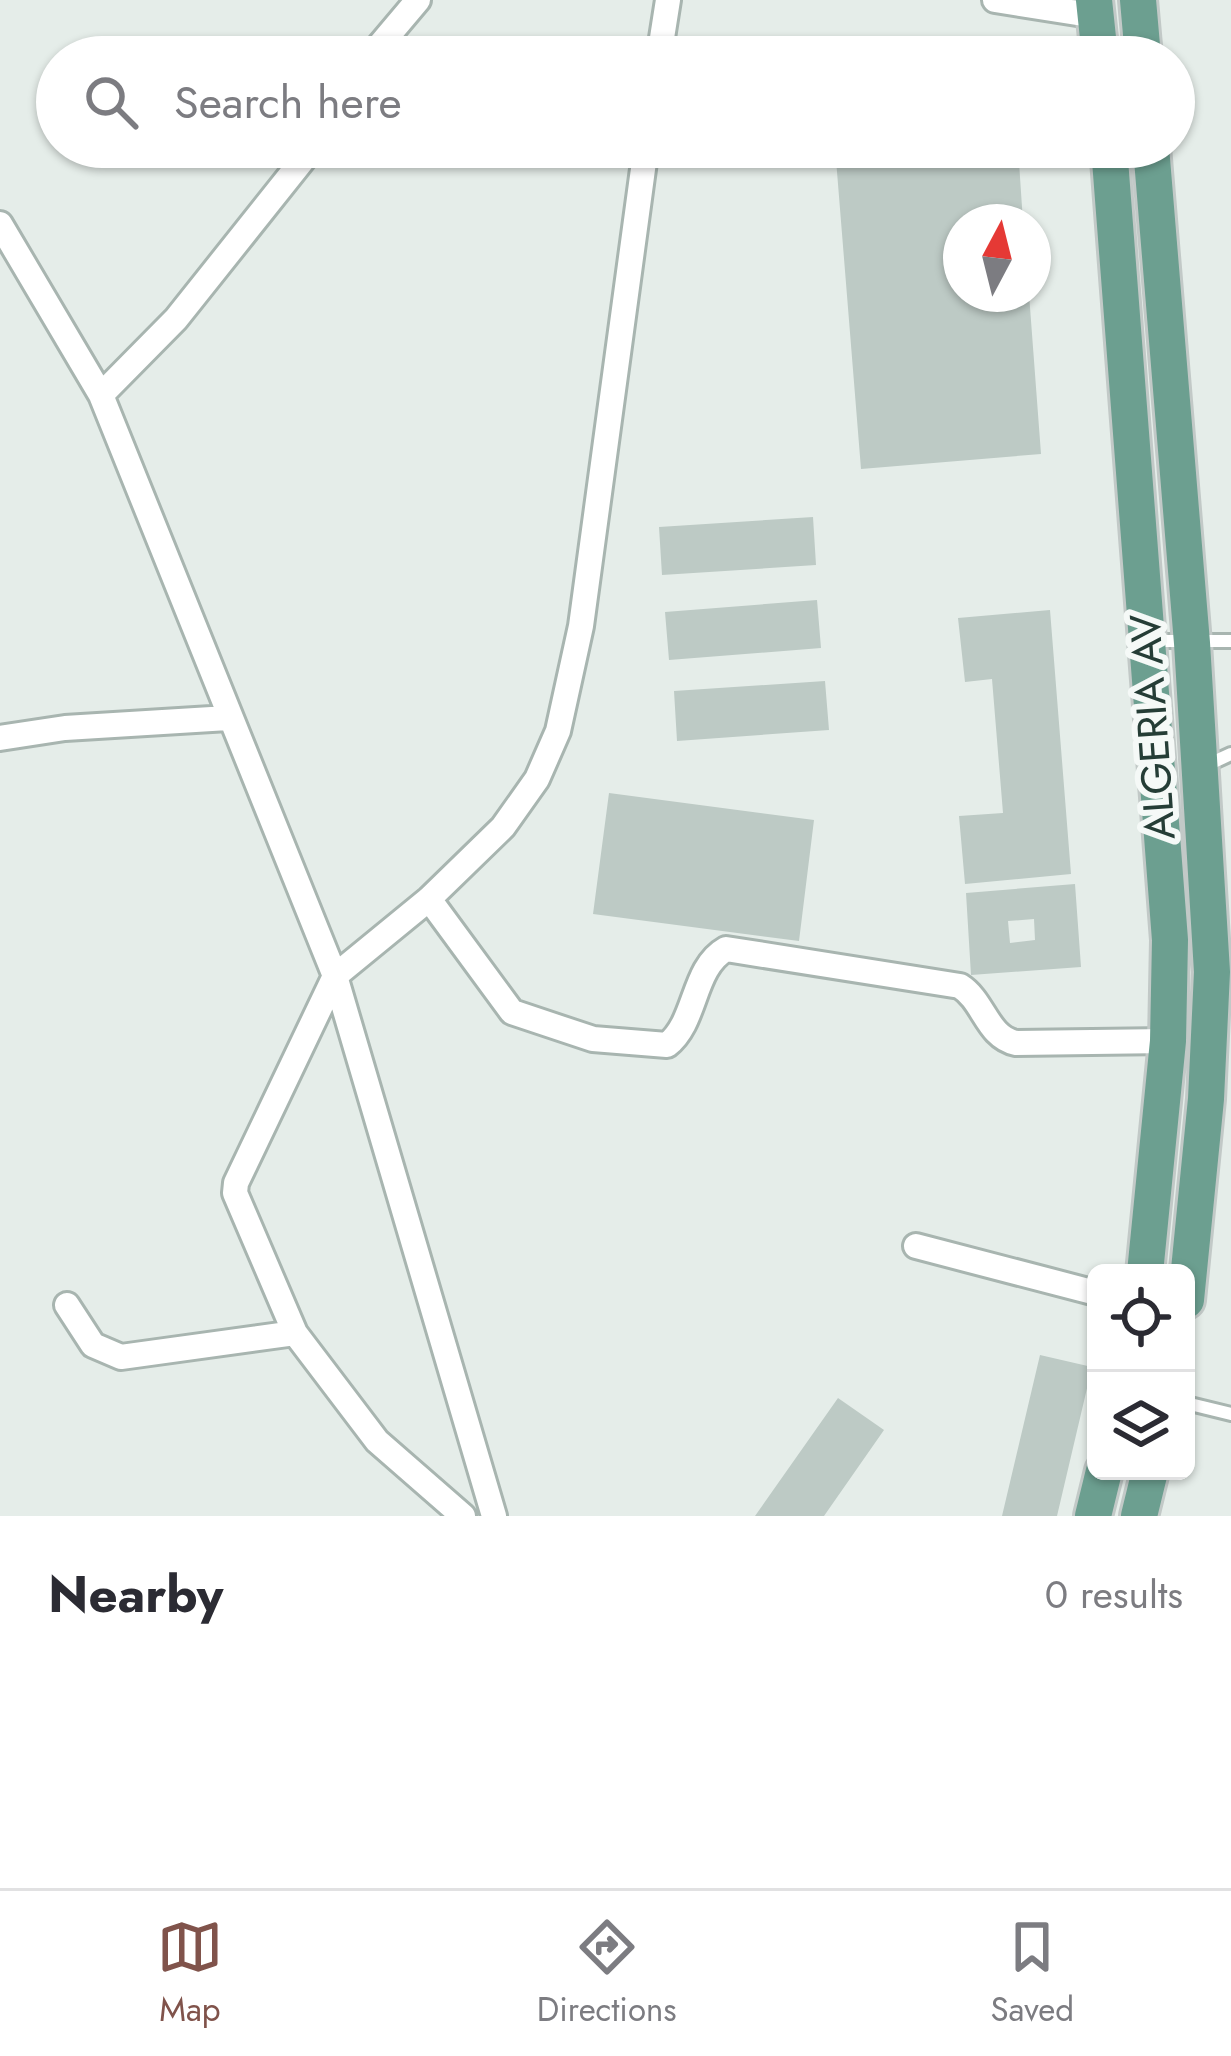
<!DOCTYPE html>
<style>
:root{--surface:#fff;--page:#f2f2f3;--text:#2b2b33;--muted:#7c7c81;--line:#e1e1e2;--accent:#80534b}
body{margin:0;font-family:Jost,sans-serif;background:var(--page);color:var(--text)}
.controls{position:absolute;right:36px;bottom:36px;display:grid;overflow:hidden;border-radius:18px;box-shadow:0 3px 9px #0004}
.controls button{width:108px;height:108px;display:grid;place-items:center;padding:0;border:0;border-bottom:3px solid var(--line);background:var(--surface);color:var(--text);font:60px sans-serif}
.compass{position:absolute;left:943px;top:204px;width:108px;height:108px;border-radius:50%;background:var(--surface);box-shadow:0 3px 9px #0004;rotate:7deg}
.list{margin:0;padding:0;list-style:none}
h2{display:flex;justify-content:space-between;align-items:center;height:156px;margin:0;padding:0 48px;font-size:51px}
h2 small{font-size:39px;font-weight:400;color:var(--muted)}
.icon{flex:none;width:66px;height:66px;fill:none;stroke:currentColor;stroke-width:2;stroke-linecap:round;stroke-linejoin:round}
.map{position:relative;flex:none;width:1231px;height:1516px;overflow:hidden}
.search{position:absolute;background:var(--surface);box-shadow:0 3px 9px #0004;left:36px;right:36px;top:36px;height:132px;display:flex;align-items:center;gap:30px;box-sizing:border-box;padding:0 42px;border-radius:66px;color:var(--muted);font-size:45px}
.sheet{height:372px;background:var(--surface)}
nav{display:flex;justify-content:space-around;align-items:center;box-sizing:border-box;height:168px;border-top:3px solid var(--line);background:var(--surface);font-size:33px;color:var(--muted)}
nav a{display:grid;justify-items:center;gap:6px}
nav .on{color:var(--accent)}
.map>svg:first-child{display:block}
.building{fill:#bdcac5;fill-rule:evenodd}
.lines{fill:none;stroke-linecap:round;stroke-linejoin:round}
.service-casing{stroke:#a8b5b0;stroke-width:18}
.minor-casing{stroke:#a8b5b0;stroke-width:30}
.primary-casing{stroke:#c2c9c7;stroke-width:42}
.service{stroke:#fff;stroke-width:12}
.minor{stroke:#fff;stroke-width:24}
.primary{stroke:#6c9f90;stroke-width:36}
.labels{text-anchor:middle;stroke-width:12;stroke-linejoin:round;paint-order:stroke}
.street-label{font-size:42px;fill:#253d36;stroke:#f5f9f7}
</style>
<div class="map">
<svg width="1231" height="1516" viewBox="0 0 1231 1516">
<rect width="100%" height="100%" fill="#e5ede9"/>
<path class="building" d="M835 147H1018L1023 222H961V294H1029L1041 454 861 469Z
M813 517 816 565 662 575 659 527Z
M817 600 821 648 669 660 665 612Z
M1050 610 1071 874 965 884 959 816 1003 813 992 679 965 682 958 618Z
M825 681 829 730 677 741 674 691Z
M609 793 814 820 799 941 593 914Z
M1075 884 1081 967 971 975 966 893ZM1034 919 1035 940 1010 943 1008 921Z
M1040 1355 1092 1367 1057 1516H1002Z
M838 1398 884 1430 824 1516H755Z"/>
<g class="lines">
<defs>
<path id="service" d="M1154 641H1231
M1207 765 1231 754
M1186 1403 1231 1414"/>
<path id="minor" d="M995 0 1096 16
M370 57 418 0
M659 57 668 0
M0 224 101 395 335 976 494 1516
M101 395 176 319 313 147
M0 738 65 728 228 718
M429 899 512 1012 593 1039 667 1045C697 1022 692 968 726 949L960 986C984 1001 987 1037 1016 1043L1168 1041
M916 1246 1096 1293
M67 1305 93 1345 121 1357 295 1333
M463 1516 377 1441 295 1333 235 1193 236 1183 335 976 429 899 503 827 537 779 558 731 581 626 646 147"/>
<path id="primary" d="M1094 0 1100 57
M1138 0 1143 57
M1109 147 1170 940 1168 1041 1145 1273
M1151 147 1192 643 1212 972 1206 1099 1186 1300
M1093 1516 1104 1471
M1139 1516 1150 1471"/>
</defs>
<use href="#service" class="service-casing"/>
<use href="#minor" class="minor-casing"/>
<use href="#primary" class="primary-casing"/>
<use href="#service" class="service"/>
<use href="#minor" class="minor"/>
<use href="#primary" class="primary"/>
</g>
<g class="labels">
<g class="street-label">
<text transform="translate(1152 727) rotate(-94)" y="15">ALGERIA AV</text>
</g>
</g>
</svg>
<div class="controls">
<button><svg class="icon" aria-label="locate" viewBox="0 0 24 24"><circle cx="12" cy="12" r="6"/><path d="M12 2v4M12 18v4M2 12h4M18 12h4"/></svg></button>
<button><svg class="icon" aria-label="layers" viewBox="0 0 24 24"><path d="M12 4l9 5-9 5-9-5zM3 14l9 5 9-5"/></svg></button>
</div>
<svg class="compass" viewBox="-18 -18 36 36"><path d="M0-13l5 13h-10z" fill="#e53935"/><path d="M0 13l5-13h-10z" fill="#7c7c81"/></svg>
<div class="search"><svg class="icon" aria-label="search" viewBox="0 0 24 24"><circle cx="10" cy="10" r="6"/><path d="M15 15l6 6"/></svg>Search here</div>
</div>
<section class="sheet">
<h2>Nearby<small>0 results</small></h2>
<ul class="list">
</ul>
</section>
<nav>
<a class="on"><svg class="icon" aria-label="map" viewBox="0 0 24 24"><path d="M3 6l6-2 6 2 6-2v14l-6 2-6-2-6 2zM9 4v14M15 6v14"/></svg>Map</a>
<a><svg class="icon" aria-label="directions" viewBox="0 0 24 24"><path d="M12 3l9 9-9 9-9-9zM9 14v-3h6M13 9l2 2-2 2"/></svg>Directions</a>
<a><svg class="icon" aria-label="saved" viewBox="0 0 24 24"><path d="M7 4h10v16l-5-4-5 4z"/></svg>Saved</a>
</nav>
